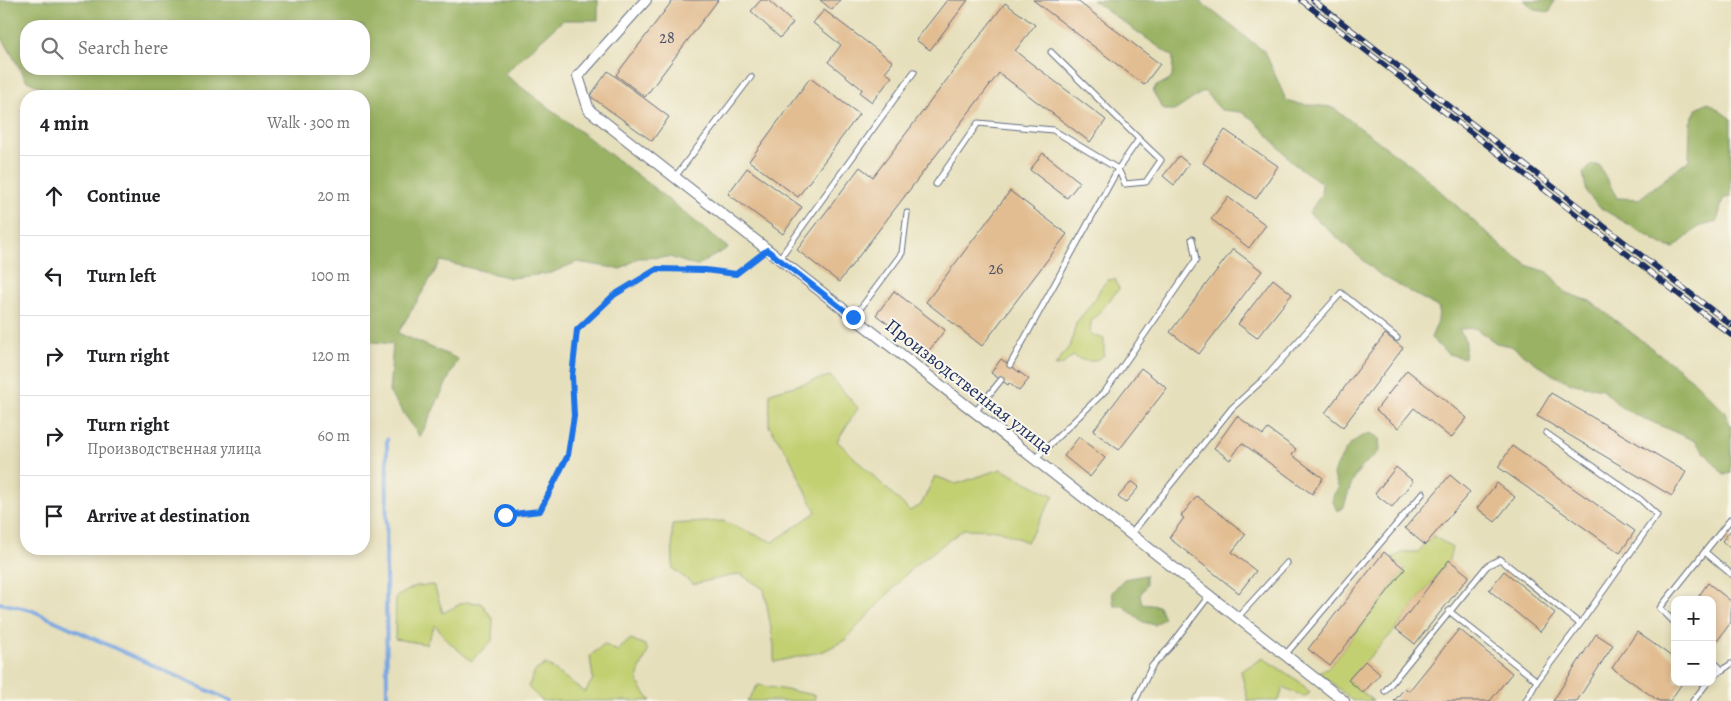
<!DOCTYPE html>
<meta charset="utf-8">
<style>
:root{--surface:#fff;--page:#f6f6f6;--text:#202124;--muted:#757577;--line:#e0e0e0}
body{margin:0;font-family:Alegreya,serif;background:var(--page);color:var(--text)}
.controls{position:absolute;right:15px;bottom:15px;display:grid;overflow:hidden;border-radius:10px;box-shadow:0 2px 8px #0003}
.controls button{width:45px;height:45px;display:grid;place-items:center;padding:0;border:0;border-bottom:1px solid var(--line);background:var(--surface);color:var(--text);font:25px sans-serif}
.stop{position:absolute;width:15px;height:15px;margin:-11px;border:4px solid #1a73e8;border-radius:50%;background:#fff}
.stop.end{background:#1a73e8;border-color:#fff;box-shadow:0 1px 5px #0008}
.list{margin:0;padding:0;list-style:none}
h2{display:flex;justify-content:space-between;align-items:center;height:65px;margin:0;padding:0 20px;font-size:21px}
h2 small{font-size:16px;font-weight:400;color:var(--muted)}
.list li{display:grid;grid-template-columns:32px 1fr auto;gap:15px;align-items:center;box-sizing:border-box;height:80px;padding:0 20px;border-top:1px solid var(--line)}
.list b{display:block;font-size:19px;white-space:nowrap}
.list p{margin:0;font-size:16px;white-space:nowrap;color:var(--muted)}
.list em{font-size:16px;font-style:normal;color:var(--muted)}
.icon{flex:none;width:28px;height:28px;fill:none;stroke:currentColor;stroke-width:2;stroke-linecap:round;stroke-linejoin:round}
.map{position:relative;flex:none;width:1731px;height:701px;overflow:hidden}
.search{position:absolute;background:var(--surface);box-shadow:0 2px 8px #0003;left:20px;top:20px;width:350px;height:55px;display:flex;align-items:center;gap:12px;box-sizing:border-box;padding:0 18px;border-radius:20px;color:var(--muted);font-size:19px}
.panel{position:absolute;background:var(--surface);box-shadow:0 2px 8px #0003;left:20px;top:90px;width:350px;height:465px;border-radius:20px}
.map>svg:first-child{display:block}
.green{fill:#c3d072;stroke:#6f8068}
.forest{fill:#9ab264;stroke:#5a7061;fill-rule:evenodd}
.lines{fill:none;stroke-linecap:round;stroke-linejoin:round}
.stream{stroke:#78a6e1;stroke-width:4}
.building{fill:#e2bd92}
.service-casing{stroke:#626d7f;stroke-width:7}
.minor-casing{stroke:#626d7f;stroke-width:12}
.path{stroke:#626d7f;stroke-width:2.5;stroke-dasharray:1 4;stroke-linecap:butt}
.service{stroke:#fff;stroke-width:5}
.minor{stroke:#fff;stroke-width:10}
.rail-casing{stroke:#1b2f5e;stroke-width:5.5}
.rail{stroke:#fbf7ec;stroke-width:4;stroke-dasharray:11;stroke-linecap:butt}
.route{stroke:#1a73e8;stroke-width:6}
.labels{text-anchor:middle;stroke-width:4;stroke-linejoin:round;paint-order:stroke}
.number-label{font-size:16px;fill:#4d526b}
.street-label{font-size:19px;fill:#1b2f5e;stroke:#fbf7ec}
</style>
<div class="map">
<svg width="1731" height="701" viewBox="0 0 1731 701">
<rect width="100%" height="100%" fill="#fbf7ec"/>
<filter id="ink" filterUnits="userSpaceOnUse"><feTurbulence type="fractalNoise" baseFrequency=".02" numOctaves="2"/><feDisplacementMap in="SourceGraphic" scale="10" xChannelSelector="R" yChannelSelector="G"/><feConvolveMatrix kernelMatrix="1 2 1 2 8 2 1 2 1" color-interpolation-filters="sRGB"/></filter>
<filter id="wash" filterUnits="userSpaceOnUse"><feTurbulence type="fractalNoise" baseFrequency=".0096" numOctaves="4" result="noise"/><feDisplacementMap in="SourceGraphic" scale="20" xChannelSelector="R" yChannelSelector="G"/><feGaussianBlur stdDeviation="1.12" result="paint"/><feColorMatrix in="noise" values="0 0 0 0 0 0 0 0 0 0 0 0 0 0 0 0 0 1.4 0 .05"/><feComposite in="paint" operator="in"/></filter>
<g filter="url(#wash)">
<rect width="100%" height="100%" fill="#e6dfbb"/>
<path class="green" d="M1115 279 1119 289 1091 322 1090 334 1104 339V355C1092 364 1086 362 1073 356L1062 365 1055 366 1071 344 1076 323 1095 299 1102 286 1108 280Z
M830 376 858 408 837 441 910 511 921 505 935 476 956 484 1001 469 1054 496 1027 542 998 530 964 529 914 566 845 640 824 651 774 662V646L764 589 740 574 693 584 673 569 672 524 723 521 773 542 816 512 789 456 769 426 770 393Z
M1433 536 1452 547 1449 560 1396 629 1348 680 1373 701H1353L1319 672 1330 666 1405 569 1392 558 1404 552H1418Z
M434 585 443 613 464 602 481 603 493 619 492 641 471 661 447 640 435 625 426 644 395 639 396 597 416 586Z
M631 639 645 645 648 651C637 678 631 677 651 701H542L528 687 535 671 546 664 585 692 593 679 590 656 604 644 617 651Z
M1263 658 1300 682 1310 693 1304 697 1283 687 1279 701H1248L1241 671Z
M758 685 815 695 814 701H747Z"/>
<path class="forest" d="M0 0H598V20H563L504 74 644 180 728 248 696 266 670 257 638 258 621 269 577 262 551 273 511 278 441 261 398 333 458 359 420 437 389 392 393 344 364 341V96H60L27 81 0 34ZM26 26H364V69H26Z
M1092 0H1198L1265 52 1286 100 1300 104 1332 107 1417 170 1502 247 1529 266 1548 272 1566 293 1590 301 1692 379 1724 411 1731 427V473L1724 475 1695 441 1623 409 1602 389 1574 384 1553 375 1511 346 1496 343 1475 328 1459 329 1466 342 1464 358 1448 354 1431 338 1438 321 1439 308 1379 274 1309 213 1321 195 1322 183 1294 164 1254 120 1241 112 1221 110 1204 91 1176 110H1164L1153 92 1155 87 1172 78 1173 57Z
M1524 0H1554L1550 12 1535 10Z
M1708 102 1731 119V197H1728L1723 199 1717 222 1698 227 1674 248 1665 246 1599 207 1587 193 1583 173 1591 165H1599L1617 198 1639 199 1689 160 1690 123 1697 108Z
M1370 433 1379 438 1380 451C1355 471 1353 476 1344 507L1337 511C1332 500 1330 497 1339 488L1333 475C1342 455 1348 440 1370 433Z
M1146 575V585L1140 595 1142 604 1159 606 1164 618 1155 625 1143 622 1123 606H1114L1112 592 1124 579Z"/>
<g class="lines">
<path class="stream" d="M0 603 31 610 231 701
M387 701 386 572 387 439"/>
</g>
<g id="blocks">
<path class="building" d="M673 0H718L645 97 616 75Z
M761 0H768L793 23 780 38 751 11Z
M820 0H840L832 10Z
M947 0H968L930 50 916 40Z
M1033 0H1076L1160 64 1144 85Z
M1005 3 1035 25 1015 51 1106 120 1090 142 999 73 839 282 797 250 860 167 873 177Z
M824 10 893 62 885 72 892 77 872 102 860 93 862 89 828 62 841 45 813 23Z
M608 71 669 117 652 141 590 96Z
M810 78 859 114 798 197 749 161Z
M1225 130 1278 166 1256 199 1203 163Z
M1043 153 1080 182 1067 198 1030 170Z
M1179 156 1189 164 1174 185 1163 176Z
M747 168 802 207 783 234 728 194Z
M1010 191 1067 234 982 346 926 302Z
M1228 197 1266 225 1249 248 1211 219Z
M1233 249 1262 271 1199 354 1170 332Z
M1273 279 1292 294 1257 338 1238 324Z
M894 291 945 330 927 353 876 315Z
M1385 334 1403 348 1343 427 1325 413Z
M1001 359 1029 379 1019 391 1009 383 1008 385 991 373Z
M1141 368 1167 388 1119 450 1093 431Z
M1407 370 1467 418 1451 438 1414 408 1398 428 1376 410Z
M1551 393 1686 472 1672 496 1537 416Z
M1237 416 1263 435 1268 429 1296 449 1292 455 1323 478 1312 494 1242 443 1230 460 1214 448Z
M1079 437 1105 458 1090 477 1064 456Z
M1512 446 1635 531 1620 553 1498 467Z
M1396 467 1413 481 1392 507 1375 494Z
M1450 475 1470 492 1425 545 1405 528Z
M1132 481 1139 487 1125 503 1118 497Z
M1497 483 1515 497 1495 522 1477 508Z
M1197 496 1246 534 1232 552 1256 571 1239 593 1169 538 1184 518 1181 516Z
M1731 530V549L1722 541Z
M1384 552 1405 569 1330 666 1308 649Z
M1449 560 1469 576 1415 644 1396 629Z
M1504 571 1555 613 1540 632 1489 590Z
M1708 583 1731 601V622L1718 640 1712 636V600H1696Z
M1459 629 1512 673 1490 701H1394L1405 688 1409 691Z
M1637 632 1675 659V682H1683L1670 701H1659L1612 668Z
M1596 634 1613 645 1577 701H1553Z
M1365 661 1380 674 1363 693 1348 680Z"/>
</g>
</g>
<g filter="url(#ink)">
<use href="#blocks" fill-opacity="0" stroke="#626d7f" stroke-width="1"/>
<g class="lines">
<defs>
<path id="service" d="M675 177 751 77
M936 184 978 123 1053 130 1118 169 1125 184 1146 182 1161 160 1139 139
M779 259 914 72
M854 317 902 253 907 213
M1010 365 1118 169 1139 139 1051 52
M975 412 1001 380
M1546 433 1640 499 1657 515 1580 624
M1035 459 1106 390 1196 260 1192 239
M1131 534 1232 408 1267 376 1341 293 1397 338
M1705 552 1731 574
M1449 611 1537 681
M1238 617 1287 563
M1675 623 1660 608 1731 519
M1285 655 1423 493
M1712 660 1722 670
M1712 677 1731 664
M1385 691 1487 566 1500 559 1580 624 1537 681 1526 701
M1135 701 1152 666 1170 647 1209 596
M1693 701 1708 682"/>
<path id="minor" d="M646 0 578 76 589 110 1344 701"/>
</defs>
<use href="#service" class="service-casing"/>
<use href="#minor" class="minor-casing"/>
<path class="path" d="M505 515 540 511 567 455 574 416 572 376 577 330 614 295 657 269 705 270 737 274 758 257"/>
<use href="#service" class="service"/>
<use href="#minor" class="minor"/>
<defs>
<path id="rail" d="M1301 0 1731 335
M1313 0 1731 325"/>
</defs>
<use href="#rail" class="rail-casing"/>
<use href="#rail" class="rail"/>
</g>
</g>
<g class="lines" filter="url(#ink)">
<path class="route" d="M505 515 540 511 568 455 574 416 572 376 577 330 614 295 657 269 705 270 736 274 767 250 853 317"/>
</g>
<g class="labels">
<g class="number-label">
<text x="667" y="43">28</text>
<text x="996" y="274">26</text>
</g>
<g class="street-label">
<text transform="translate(970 386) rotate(38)" y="7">Производственная улица</text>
</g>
</g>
</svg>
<div class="controls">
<button>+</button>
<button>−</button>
</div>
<div class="stop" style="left:505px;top:515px"></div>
<div class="stop end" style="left:853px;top:317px"></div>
<div class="search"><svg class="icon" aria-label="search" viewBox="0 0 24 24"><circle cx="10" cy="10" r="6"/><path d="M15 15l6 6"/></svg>Search here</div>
<section class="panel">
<h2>4 min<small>Walk · 300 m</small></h2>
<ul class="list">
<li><svg class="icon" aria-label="ahead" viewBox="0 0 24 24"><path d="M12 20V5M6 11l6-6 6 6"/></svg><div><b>Continue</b></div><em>20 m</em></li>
<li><svg class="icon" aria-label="left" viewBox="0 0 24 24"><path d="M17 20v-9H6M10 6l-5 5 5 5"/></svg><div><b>Turn left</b></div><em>100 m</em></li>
<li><svg class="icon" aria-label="right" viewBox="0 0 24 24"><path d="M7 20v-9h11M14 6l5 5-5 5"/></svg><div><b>Turn right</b></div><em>120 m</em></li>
<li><svg class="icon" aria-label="right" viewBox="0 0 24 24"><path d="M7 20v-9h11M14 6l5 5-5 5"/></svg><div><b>Turn right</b><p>Производственная улица</p></div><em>60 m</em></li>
<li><svg class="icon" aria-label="arrive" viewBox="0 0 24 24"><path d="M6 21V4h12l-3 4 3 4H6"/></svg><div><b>Arrive at destination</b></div></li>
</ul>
</section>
</div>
